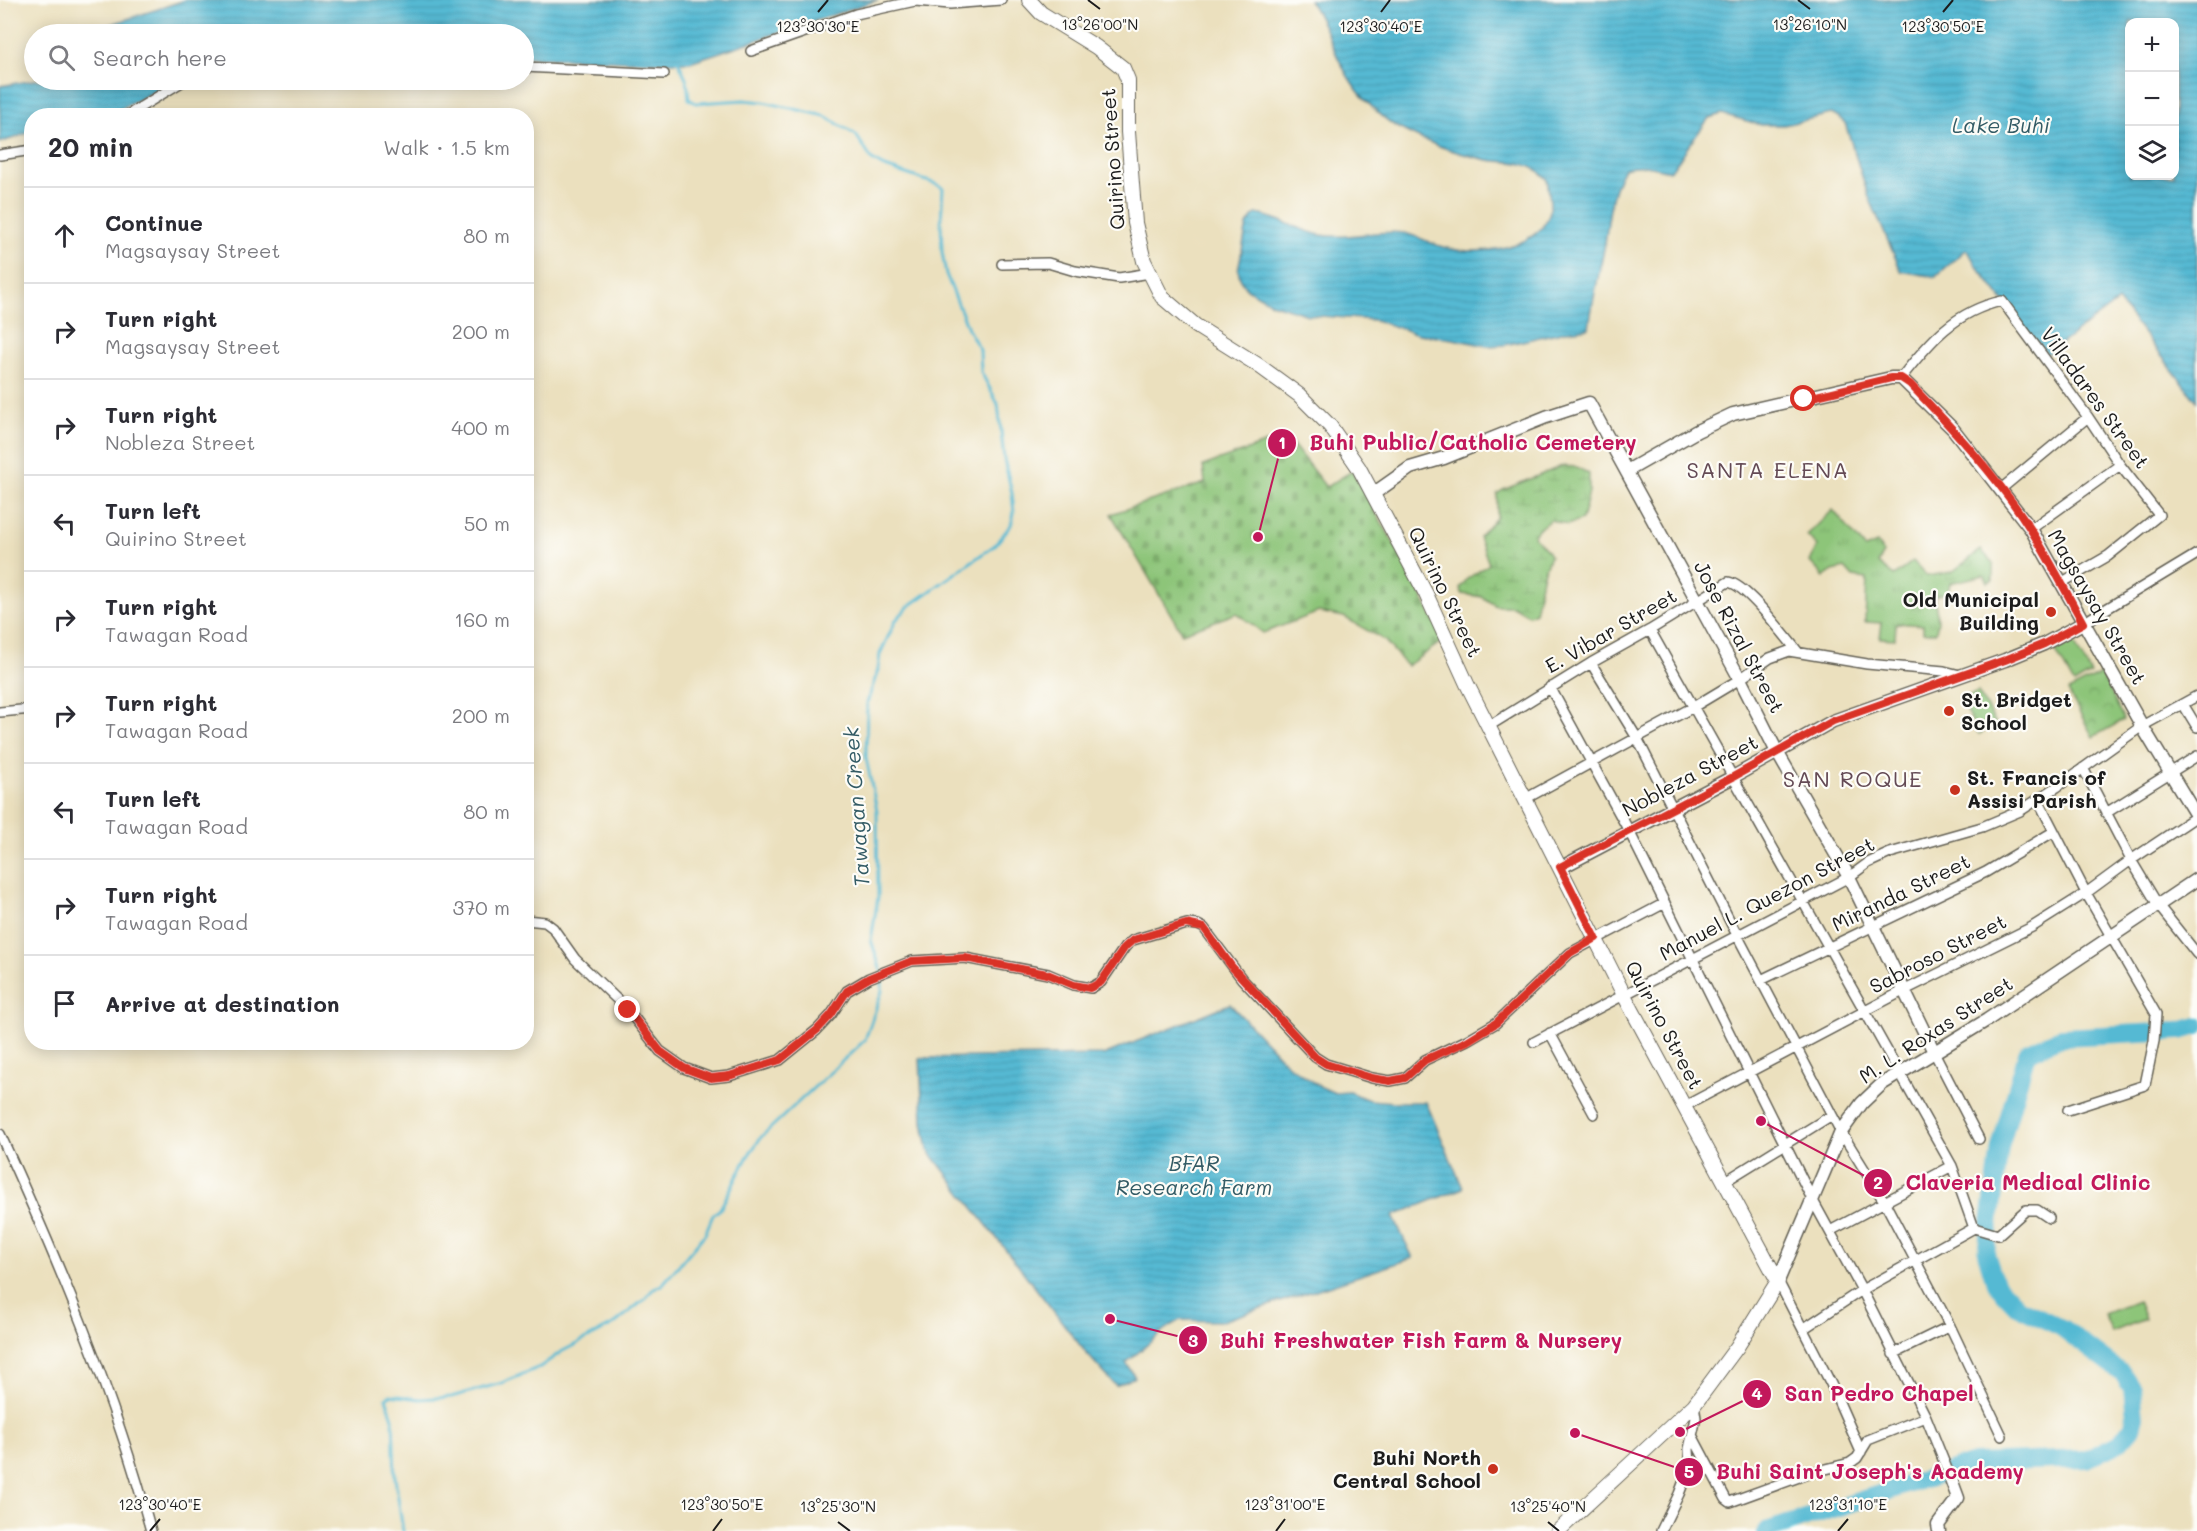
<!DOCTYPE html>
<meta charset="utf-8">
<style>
:root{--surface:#fff;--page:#f7f7f7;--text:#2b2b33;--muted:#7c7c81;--line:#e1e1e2}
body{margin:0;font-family:Mali,sans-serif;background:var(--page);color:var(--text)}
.controls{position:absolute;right:18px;top:18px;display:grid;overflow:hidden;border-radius:12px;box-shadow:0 3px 15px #0003}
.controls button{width:54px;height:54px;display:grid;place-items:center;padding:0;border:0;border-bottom:2px solid var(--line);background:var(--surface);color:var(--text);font:30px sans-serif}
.stop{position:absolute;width:18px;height:18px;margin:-14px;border:4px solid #d93025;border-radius:50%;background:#fff}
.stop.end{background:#d93025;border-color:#fff;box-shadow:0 2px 6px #0008}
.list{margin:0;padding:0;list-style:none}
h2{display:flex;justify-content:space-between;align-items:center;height:78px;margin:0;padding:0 24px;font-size:26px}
h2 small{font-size:20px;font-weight:400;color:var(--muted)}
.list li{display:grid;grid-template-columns:39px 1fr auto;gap:18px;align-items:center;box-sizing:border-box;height:96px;padding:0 24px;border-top:2px solid var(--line)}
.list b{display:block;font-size:22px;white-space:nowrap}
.list p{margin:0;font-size:20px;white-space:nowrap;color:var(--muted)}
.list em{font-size:20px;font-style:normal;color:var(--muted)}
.icon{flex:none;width:33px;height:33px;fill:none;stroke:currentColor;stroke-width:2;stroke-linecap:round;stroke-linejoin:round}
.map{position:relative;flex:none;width:2197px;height:1531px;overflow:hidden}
.search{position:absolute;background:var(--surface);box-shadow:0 3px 15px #0003;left:24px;top:24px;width:510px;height:66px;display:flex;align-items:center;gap:15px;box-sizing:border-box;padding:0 21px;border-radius:33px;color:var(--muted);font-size:22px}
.panel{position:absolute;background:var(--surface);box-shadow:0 3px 15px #0003;left:24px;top:108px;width:510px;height:942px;border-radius:24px}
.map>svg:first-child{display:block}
.grass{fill:url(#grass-tufts);stroke:#54704a;stroke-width:1.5}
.wetland{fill:url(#wetland-marsh);stroke:#54704a;stroke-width:1.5}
.cemetery{fill:url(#cemetery-stones);stroke:#54704a;stroke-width:1.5}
.park{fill:url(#park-crowns);stroke:#54704a;stroke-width:1.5}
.garden{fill:#8dc579;stroke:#54704a;stroke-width:1.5}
.water{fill:url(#water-rules);stroke:#386a78;stroke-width:1.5;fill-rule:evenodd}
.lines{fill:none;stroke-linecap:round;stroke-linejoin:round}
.stream{stroke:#55b9d3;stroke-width:3}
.river{stroke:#55b9d3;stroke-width:18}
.minor-casing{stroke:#646155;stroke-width:12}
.tertiary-casing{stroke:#646155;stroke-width:15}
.secondary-casing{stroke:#646155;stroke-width:16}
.minor{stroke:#fff;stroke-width:9}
.tertiary{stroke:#fff;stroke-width:12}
.secondary{stroke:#fff;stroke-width:14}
.route{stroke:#d93025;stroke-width:8}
.ticks{fill:none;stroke:#1c1c1c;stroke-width:2}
.poi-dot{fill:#c8321e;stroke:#fdfcf7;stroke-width:2}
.labels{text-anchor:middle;stroke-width:4.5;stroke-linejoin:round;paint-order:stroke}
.street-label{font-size:20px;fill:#1c1c1c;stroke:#fdfcf7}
.poi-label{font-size:20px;font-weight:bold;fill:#1c1c1c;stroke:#fdfcf7;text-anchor:end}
.water-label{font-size:21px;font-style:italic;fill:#335b65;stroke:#fdfcf7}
.quarter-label{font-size:22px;letter-spacing:1.5px;fill:#644a55;stroke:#fdfcf7}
.ticks-label{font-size:15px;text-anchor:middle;fill:#1c1c1c;stroke:#fdfcf7;stroke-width:4.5;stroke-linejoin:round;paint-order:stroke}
.leader{fill:none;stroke:#c2185b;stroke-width:2}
.callout-dot{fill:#c2185b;stroke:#fdfcf7;stroke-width:2}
.mark-label{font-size:18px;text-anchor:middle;font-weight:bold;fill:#fff}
.callout-label{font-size:21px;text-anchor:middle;font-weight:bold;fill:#c2185b;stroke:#fdfcf7;stroke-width:4.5;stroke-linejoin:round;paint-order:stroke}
</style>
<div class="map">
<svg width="2197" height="1531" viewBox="0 0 2197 1531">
<defs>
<pattern id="grass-tufts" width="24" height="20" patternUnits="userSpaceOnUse" patternTransform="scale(1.5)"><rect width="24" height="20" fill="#8dc579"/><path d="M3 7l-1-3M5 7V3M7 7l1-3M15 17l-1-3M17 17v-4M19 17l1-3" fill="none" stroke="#79a968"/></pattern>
<pattern id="wetland-marsh" width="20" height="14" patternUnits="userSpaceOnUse" patternTransform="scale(1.5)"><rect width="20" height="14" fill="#8dc579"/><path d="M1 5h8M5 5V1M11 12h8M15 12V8" fill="none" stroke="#79a968"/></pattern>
<pattern id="cemetery-stones" width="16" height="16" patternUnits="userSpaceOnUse" patternTransform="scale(1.5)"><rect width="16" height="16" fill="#8dc579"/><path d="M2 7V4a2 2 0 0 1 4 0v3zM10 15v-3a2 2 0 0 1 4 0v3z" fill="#79a968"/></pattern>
<pattern id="park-crowns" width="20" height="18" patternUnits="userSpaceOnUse" patternTransform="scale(1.5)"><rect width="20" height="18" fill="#8dc579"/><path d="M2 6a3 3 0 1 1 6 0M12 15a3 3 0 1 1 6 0" fill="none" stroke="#79a968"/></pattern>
<pattern id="water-rules" width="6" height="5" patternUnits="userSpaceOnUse" patternTransform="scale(1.5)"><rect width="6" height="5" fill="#55b9d3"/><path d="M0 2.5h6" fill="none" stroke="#499eb5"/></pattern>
</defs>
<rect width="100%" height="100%" fill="#fdfcf7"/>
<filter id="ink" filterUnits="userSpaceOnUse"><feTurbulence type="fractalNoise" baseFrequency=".0167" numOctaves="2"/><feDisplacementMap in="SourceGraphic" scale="12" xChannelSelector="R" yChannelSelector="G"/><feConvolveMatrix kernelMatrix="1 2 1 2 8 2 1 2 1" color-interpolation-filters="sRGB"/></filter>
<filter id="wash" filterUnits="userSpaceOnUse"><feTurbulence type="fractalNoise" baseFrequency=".008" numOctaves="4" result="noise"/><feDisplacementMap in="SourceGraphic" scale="24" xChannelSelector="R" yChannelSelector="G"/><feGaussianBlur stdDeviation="1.35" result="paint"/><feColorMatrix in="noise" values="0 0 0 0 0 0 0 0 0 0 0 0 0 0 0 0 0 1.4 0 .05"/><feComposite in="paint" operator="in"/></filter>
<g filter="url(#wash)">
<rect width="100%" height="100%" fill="#ebe0be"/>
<path class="grass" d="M1833 510 1865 548 1877 543 1884 553 1878 563 1894 576 1913 561 1927 576 1952 572 1981 550 1993 563V580L1988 582 1984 575 1950 583 1948 592 1934 596 1938 620 1936 632H1923V625L1896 623 1895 639 1880 638 1882 623 1865 622 1867 579 1853 577 1845 568 1833 571 1824 577 1810 562 1817 546 1807 535Z"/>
<path class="wetland" d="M1562 466 1577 467 1589 474V492L1582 520 1567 525 1551 520 1538 529 1534 536C1538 543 1547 547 1550 556L1543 573 1535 613 1529 615 1512 606H1496L1482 597 1462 594 1460 588 1467 579 1489 564 1479 537 1497 517V494L1503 490Z"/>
<path class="cemetery" d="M1286 436 1326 487 1352 471 1404 561 1444 640 1407 666 1384 640 1344 617 1319 612 1263 633 1237 613 1182 633 1111 514 1205 483 1203 466Z"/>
<path class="park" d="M2102 674 2124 720 2093 737 2068 691Z"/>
<path class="garden" d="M2073 641 2091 674 2074 684 2055 650Z
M1978 692 1996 724 1979 734 1960 700Z
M2138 1301 2145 1319 2112 1332 2104 1314Z"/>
<path class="water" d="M185 0H878L690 62H656L524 57V34H82Z
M1309 0H2197V401L2118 301 2047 354 2020 323 1976 265 1967 249 1935 277 1901 271 1868 195 1845 123 1837 116 1831 114 1784 125H1761L1722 114 1709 118 1672 169 1669 171C1652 167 1641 163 1624 168 1608 195 1609 225 1603 254 1598 279 1592 303 1589 328L1566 331 1505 345 1487 346 1453 339 1418 334 1374 320 1308 315 1271 303 1247 289 1241 281 1238 270 1247 225 1253 216 1256 214C1278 217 1299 231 1321 235 1349 240 1377 229 1404 233 1419 236 1432 245 1447 248 1478 256 1542 249 1550 211 1551 201 1548 188 1547 179 1526 157 1510 165 1483 159 1453 152 1424 142 1397 127 1379 116 1360 96 1349 78 1333 53 1326 24 1309 0ZM2130 22H2174V176H2130Z
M35 80H177L108 115 32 116 31 132 0 143V86Z
M1230 1004 1287 1064 1319 1086 1335 1093 1349 1092 1369 1100 1393 1102H1426L1463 1188 1393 1216 1413 1258 1222 1321 1180 1320 1162 1332 1126 1363 1135 1377 1116 1386 1087 1354 928 1150 923 1122 920 1058 1103 1055Z"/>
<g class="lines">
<path class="stream" d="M403 1531 395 1478 393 1418 386 1398 390 1395 420 1399 451 1397 502 1383 540 1367 561 1352 613 1325 645 1299 654 1288 662 1285 705 1234 713 1215 720 1209 748 1156 762 1136 865 1040 882 991V974L871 940 878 897 877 811 866 758 867 703 878 670 880 654 896 620 908 607 995 545 1011 525 1014 513 1012 493 1004 459 998 404 981 372 980 350 969 331 946 274 942 252 941 221 943 188 936 184 882 166 872 160 856 135 825 116 764 102 744 100 696 103 689 99 687 80 677 59"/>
<path class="river" d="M1766 1531 1974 1463 2087 1459 2119 1443 2132 1428 2135 1417 2132 1388 2123 1374 2062 1328 2018 1307 1995 1283 1986 1253 2000 1147 2027 1053 2062 1037 2180 1031 2197 1026"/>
</g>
</g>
<g filter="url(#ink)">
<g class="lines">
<defs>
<path id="minor" d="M751 51 856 14 915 1 950 4 1001 0
M524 67 664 74
M126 116 185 80
M0 155 32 150
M1002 264 1048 263 1075 271 1119 278 1150 273
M1901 378C1929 342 1955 311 2002 301L2088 417 2120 465 2159 515 2108 556 2061 583
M2001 489 2088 417
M2031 529 2120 465
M2083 623 2197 554
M1650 630 1952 1166 1974 1228
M1591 663 1637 738 1737 935 1841 1132 1884 1201 1950 1326 2002 1436
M1550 687 1629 831 1812 1199 1862 1290 1926 1417 1951 1479
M2183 704 2197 727
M0 712 32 709
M1489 726 1591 663 1650 630 1728 582C1746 584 1785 636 1798 652
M2083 768 2131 860 2158 905 2197 954
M1525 799 1695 706 1740 679 1770 658 1789 651 1867 664 1944 671 1960 675
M2038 800 2086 893 2156 1014 2154 1041 2145 1085 2068 1110
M2106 813 2197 756
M526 920 545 922 553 928 575 959 628 1010 660 1051 684 1068 711 1078 729 1076 780 1060 817 1030 831 1015 847 991 869 978 912 961 965 958 1048 974 1074 985 1091 988 1101 982 1125 947 1133 940 1187 924 1198 925 1204 928 1242 979 1315 1057 1326 1064 1372 1078 1390 1081 1405 1078 1425 1060 1467 1040 1496 1023 1570 953 1665 903
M1761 980 1986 872 2053 832
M1550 1033 1594 1114
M1534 1042 1849 877 1868 863 1890 853 1982 827 2020 811 2057 787 2142 726 2197 696
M1934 1052 1979 1139
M1685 1106 1903 991 2032 927 2086 893 2131 860 2197 816
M0 1134C59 1263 114 1394 151 1531
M1724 1182 1832 1115
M1974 1228 1998 1235 2026 1210H2037L2049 1218
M1830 1231 1952 1166
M1778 1281 1831 1384 1861 1452
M1803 1329 1862 1290 1974 1228
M1893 1354 1950 1326
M1693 1437 1726 1499 1730 1502 1810 1473 1850 1463 1857 1458 1868 1440 1926 1417
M1661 1531 1679 1494 1690 1465 1689 1449 1696 1418 1694 1405"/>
<path id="tertiary" d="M1627 471 1697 431 1733 414 1891 378H1901L1953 429 2031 529 2142 726 2197 817
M1373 494 1410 468 1444 458 1546 417 1589 403 1740 679 1777 752 1849 877 1934 1052
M1560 868 1733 777 1833 721 2005 660 2044 644 2083 623
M1778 1281 1841 1132 1862 1103 1882 1084 1987 1020 2197 879
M1939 1531 1938 1525 1958 1498 1951 1479"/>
<path id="secondary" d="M1029 0 1041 13 1096 47 1123 68 1128 80V132L1135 223 1144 261 1162 297 1196 326 1258 365 1299 395 1330 426 1359 468 1426 594 1467 684 1624 995 1778 1281 1737 1347 1694 1405 1558 1531"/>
</defs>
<use href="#minor" class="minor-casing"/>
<use href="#tertiary" class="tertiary-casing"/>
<use href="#secondary" class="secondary-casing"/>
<use href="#minor" class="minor"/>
<use href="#tertiary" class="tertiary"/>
<use href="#secondary" class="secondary"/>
</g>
</g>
<g class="lines" filter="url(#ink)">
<path class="route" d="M628 1010 660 1051 684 1068 711 1078 729 1076 780 1060 817 1030 831 1015 847 991 869 978 912 961 965 958 1047 974 1074 985 1090 988 1101 982 1125 947 1133 940 1186 924 1204 928 1232 967 1315 1057 1326 1064 1372 1078 1390 1081 1405 1078 1425 1060 1467 1041 1496 1023 1570 953 1596 938 1560 867 1733 777 1833 721 2005 660 2044 644 2083 623C2066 592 2050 560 2031 530 1998 477 1953 429 1910 384L1901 378H1891L1804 399"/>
</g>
<path class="ticks" d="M1088 0 1100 9M1798 0 1810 9M818 12 828 0M1381 12 1390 0M1943 12 1953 0M838 1522 850 1531M1548 1522 1559 1531M150 1531 160 1519M713 1531 722 1519M1276 1531 1285 1519M1838 1531 1848 1519"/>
<g class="poi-dot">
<circle cx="2051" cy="612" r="6"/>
<circle cx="1949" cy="711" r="6"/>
<circle cx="1955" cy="790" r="6"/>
<circle cx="1493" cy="1469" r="6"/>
</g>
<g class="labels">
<g class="street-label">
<text transform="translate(1113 159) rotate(-94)" y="7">Quirino Street</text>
<text transform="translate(2095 398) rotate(54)" y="7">Villadares Street</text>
<text transform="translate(1445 592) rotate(64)" y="7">Quirino Street</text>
<text transform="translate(2097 607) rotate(60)" y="7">Magsaysay Street</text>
<text transform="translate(1611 631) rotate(-30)" y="7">E. Vibar Street</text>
<text transform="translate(1739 637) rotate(62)" y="7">Jose Rizal Street</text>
<text transform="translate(1690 776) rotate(-28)" y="7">Nobleza Street</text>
<text transform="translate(1901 893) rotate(-26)" y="7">Miranda Street</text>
<text transform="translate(1767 899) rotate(-28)" y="7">Manuel L. Quezon Street</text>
<text transform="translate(1938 954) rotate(-27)" y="7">Sabroso Street</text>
<text transform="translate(1664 1025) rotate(62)" y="7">Quirino Street</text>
<text transform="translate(1936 1030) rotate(-33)" y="7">M. L. Roxas Street</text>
</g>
<g class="poi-label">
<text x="2039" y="607">Old Municipal<tspan x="2039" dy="23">Building</tspan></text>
<text x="1961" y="707" text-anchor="start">St. Bridget<tspan x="1961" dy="23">School</tspan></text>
<text x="1967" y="785" text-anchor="start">St. Francis of<tspan x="1967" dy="23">Assisi Parish</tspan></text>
<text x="1481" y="1465">Buhi North<tspan x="1481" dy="23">Central School</tspan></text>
</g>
<g class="water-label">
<text x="2001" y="133">Lake Buhi</text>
<text transform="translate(857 807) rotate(-94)" y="7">Tawagan Creek</text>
<text x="1194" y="1171">BFAR<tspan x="1194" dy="24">Research Farm</tspan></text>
</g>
<g class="quarter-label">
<text x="1768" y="478">SANTA ELENA</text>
<text x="1853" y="787">SAN ROQUE</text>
</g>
</g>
<g class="ticks-label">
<text x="1100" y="30">13°26'00"N</text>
<text x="1810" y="30">13°26'10"N</text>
<text x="1381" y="32">123°30'40"E</text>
<text x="1943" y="32">123°30'50"E</text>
<text x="818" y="32">123°30'30"E</text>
<text x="160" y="1510">123°30'40"E</text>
<text x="722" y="1510">123°30'50"E</text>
<text x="1285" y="1510">123°31'00"E</text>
<text x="1848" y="1510">123°31'10"E</text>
<text x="838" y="1512">13°25'30"N</text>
<text x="1548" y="1512">13°25'40"N</text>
</g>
<path class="leader" d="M1258 537L1282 443M1761 1121L1878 1183M1110 1319L1193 1340M1680 1432L1757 1394M1575 1433L1689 1472"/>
<g class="callout-dot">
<circle cx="1258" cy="537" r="6"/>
<circle cx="1761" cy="1121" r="6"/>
<circle cx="1110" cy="1319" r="6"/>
<circle cx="1680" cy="1432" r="6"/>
<circle cx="1575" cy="1433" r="6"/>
<circle cx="1282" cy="443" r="15"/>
<circle cx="1878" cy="1183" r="15"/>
<circle cx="1193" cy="1340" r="15"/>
<circle cx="1757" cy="1394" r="15"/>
<circle cx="1689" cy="1472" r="15"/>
</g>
<g class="mark-label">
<text x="1282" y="449">1</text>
<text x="1878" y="1189">2</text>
<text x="1193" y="1347">3</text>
<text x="1757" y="1400">4</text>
<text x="1689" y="1478">5</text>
</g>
<g class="callout-label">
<text x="1473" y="450">Buhi Public/Catholic Cemetery</text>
<text x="2028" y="1190">Claveria Medical Clinic</text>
<text x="1421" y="1348">Buhi Freshwater Fish Farm &amp; Nursery</text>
<text x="1879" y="1401">San Pedro Chapel</text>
<text x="1870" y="1479">Buhi Saint Joseph's Academy</text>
</g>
</svg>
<div class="controls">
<button>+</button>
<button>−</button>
<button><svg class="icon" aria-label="layers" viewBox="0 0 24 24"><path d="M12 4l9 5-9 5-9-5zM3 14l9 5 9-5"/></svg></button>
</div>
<div class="stop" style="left:1804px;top:399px"></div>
<div class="stop end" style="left:628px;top:1010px"></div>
<div class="search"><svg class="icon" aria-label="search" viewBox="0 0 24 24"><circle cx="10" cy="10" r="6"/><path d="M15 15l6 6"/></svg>Search here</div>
<section class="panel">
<h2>20 min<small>Walk · 1.5 km</small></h2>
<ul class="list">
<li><svg class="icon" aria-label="ahead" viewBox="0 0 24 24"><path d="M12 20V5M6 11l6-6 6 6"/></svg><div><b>Continue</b><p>Magsaysay Street</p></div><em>80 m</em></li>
<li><svg class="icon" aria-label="right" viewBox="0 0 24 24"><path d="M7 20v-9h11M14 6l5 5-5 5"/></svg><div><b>Turn right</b><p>Magsaysay Street</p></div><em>200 m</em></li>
<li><svg class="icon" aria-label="right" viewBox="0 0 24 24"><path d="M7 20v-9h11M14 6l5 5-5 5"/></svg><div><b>Turn right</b><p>Nobleza Street</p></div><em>400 m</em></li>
<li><svg class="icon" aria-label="left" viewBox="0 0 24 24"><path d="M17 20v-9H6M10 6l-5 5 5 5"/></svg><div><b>Turn left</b><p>Quirino Street</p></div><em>50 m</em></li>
<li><svg class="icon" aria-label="right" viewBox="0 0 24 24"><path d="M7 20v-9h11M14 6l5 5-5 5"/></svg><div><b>Turn right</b><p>Tawagan Road</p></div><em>160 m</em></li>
<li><svg class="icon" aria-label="right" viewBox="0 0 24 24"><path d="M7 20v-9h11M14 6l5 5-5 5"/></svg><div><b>Turn right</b><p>Tawagan Road</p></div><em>200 m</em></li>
<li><svg class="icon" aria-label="left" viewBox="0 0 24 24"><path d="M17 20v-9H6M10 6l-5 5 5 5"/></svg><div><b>Turn left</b><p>Tawagan Road</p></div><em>80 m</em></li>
<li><svg class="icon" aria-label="right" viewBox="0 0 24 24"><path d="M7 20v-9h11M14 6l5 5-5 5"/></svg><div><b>Turn right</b><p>Tawagan Road</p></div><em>370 m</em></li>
<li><svg class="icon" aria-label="arrive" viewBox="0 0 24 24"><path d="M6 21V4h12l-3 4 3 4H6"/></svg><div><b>Arrive at destination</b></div></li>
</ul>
</section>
</div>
